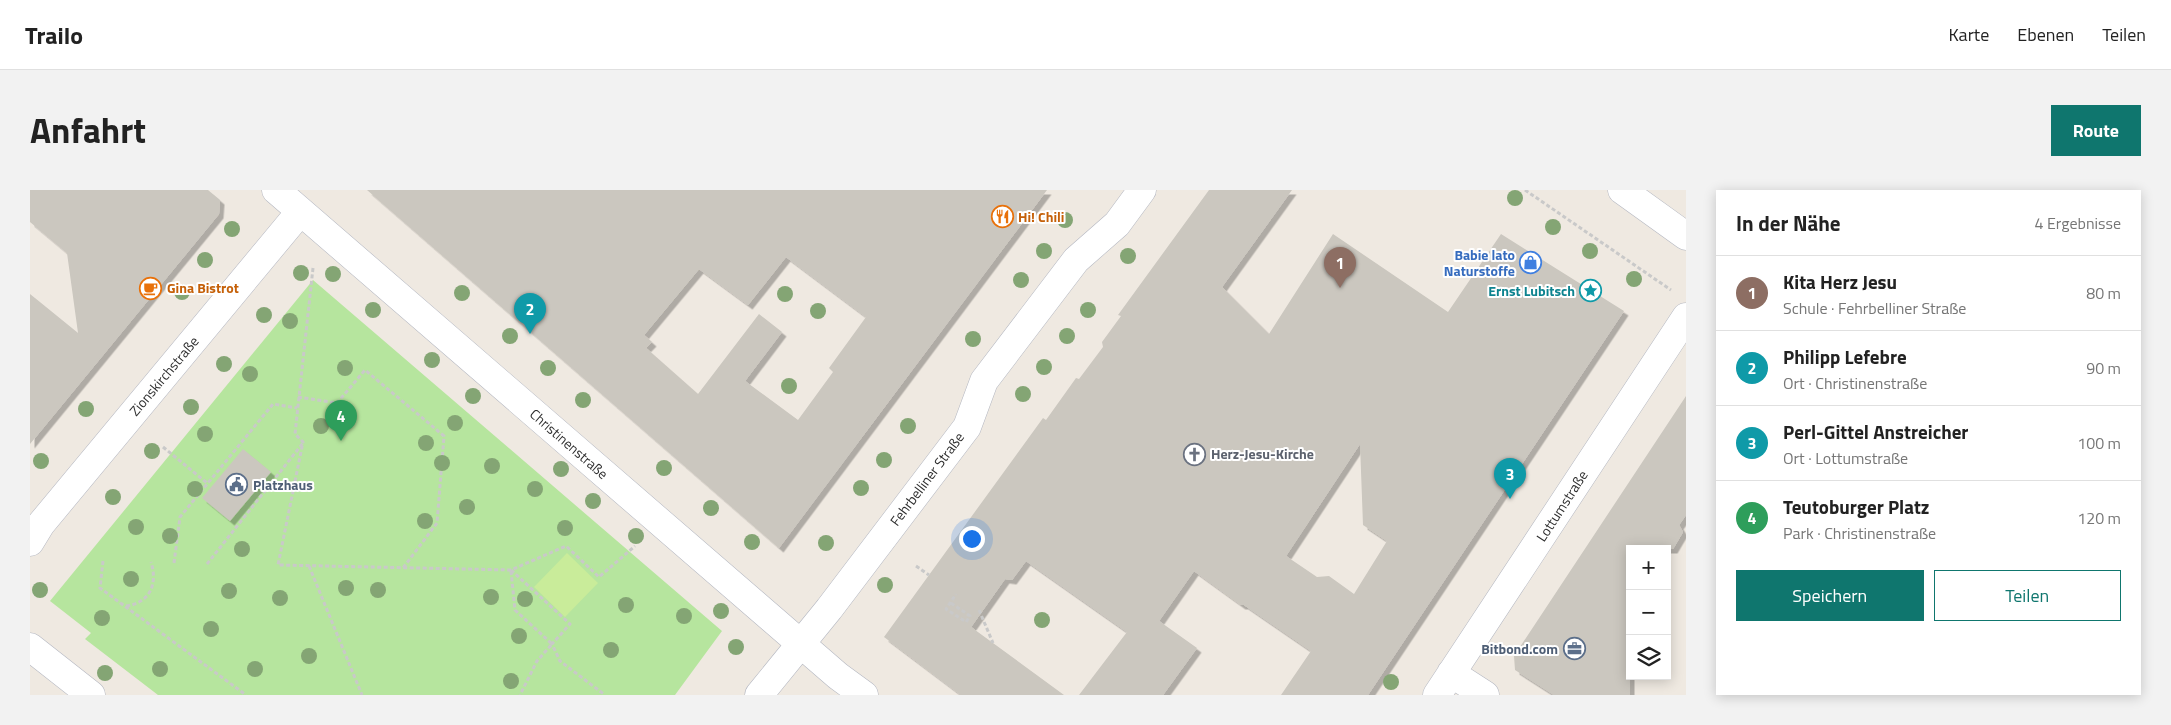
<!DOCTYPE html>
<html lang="de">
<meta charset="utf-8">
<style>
:root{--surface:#fff;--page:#f2f2f2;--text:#222;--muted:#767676;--line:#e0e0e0;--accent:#0f766e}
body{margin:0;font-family:"Titillium Web",sans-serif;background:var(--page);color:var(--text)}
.controls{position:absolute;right:15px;bottom:15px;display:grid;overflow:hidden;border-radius:0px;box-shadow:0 2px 12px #0003}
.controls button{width:45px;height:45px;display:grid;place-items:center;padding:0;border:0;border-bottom:1px solid var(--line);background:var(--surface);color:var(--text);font:25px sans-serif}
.you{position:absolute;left:941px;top:348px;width:18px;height:18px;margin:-12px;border:4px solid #fff;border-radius:50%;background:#1a73e8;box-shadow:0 0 0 8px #1a73e833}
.badge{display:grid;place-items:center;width:32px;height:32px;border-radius:50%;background:var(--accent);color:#fff;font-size:16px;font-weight:700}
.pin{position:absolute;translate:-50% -41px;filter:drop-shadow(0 1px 2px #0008)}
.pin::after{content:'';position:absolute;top:26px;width:18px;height:15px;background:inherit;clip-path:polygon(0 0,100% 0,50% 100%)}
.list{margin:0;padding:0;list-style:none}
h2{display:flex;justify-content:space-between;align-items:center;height:65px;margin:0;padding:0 20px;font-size:21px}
h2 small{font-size:16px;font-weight:400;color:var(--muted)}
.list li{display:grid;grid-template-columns:32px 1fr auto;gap:15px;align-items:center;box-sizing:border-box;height:75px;padding:0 20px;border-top:1px solid var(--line)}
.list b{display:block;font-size:19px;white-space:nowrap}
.list p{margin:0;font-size:16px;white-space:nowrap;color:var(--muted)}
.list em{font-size:16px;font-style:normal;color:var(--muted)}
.actions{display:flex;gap:10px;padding:15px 20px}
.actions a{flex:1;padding:11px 0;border:1px solid var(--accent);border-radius:0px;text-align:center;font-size:18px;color:var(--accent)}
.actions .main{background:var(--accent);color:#fff}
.icon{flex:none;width:28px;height:28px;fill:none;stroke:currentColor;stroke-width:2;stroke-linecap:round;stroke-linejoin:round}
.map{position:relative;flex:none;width:1656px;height:505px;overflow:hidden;border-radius:0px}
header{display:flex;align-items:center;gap:30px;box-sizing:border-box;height:70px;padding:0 25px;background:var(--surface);border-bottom:1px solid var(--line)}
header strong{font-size:24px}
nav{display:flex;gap:28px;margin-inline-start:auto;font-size:18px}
.intro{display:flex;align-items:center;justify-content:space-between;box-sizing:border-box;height:120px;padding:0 30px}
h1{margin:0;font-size:35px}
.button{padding:12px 22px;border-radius:0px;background:var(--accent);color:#fff;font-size:18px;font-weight:700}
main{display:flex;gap:30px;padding:0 30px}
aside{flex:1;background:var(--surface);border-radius:0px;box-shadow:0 2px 12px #0003}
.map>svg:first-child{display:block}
.green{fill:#b6e59e}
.pitch{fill:#c9ec9a}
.building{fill:#cbc7bf;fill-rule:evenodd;filter:url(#shadow)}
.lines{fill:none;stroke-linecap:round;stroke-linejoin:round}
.minor-casing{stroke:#b4b7c1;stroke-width:29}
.secondary-casing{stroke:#b4b7c1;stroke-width:29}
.path{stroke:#c9c9c9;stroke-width:3;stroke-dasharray:4 2.5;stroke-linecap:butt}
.minor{stroke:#fff;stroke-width:28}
.secondary{stroke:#fff;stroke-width:28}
.tree{fill:#84a574}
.labels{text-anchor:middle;stroke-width:4;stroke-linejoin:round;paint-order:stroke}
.food-label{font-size:14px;font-weight:bold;fill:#c56008;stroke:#fff;text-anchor:start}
.shop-label{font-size:14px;font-weight:bold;fill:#366cbe;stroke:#fff;text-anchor:end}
.culture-label{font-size:14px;font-weight:bold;fill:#0d838f;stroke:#fff;text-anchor:end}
.street-label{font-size:14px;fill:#2e2e2e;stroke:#fff}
.worship-label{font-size:14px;font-weight:bold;fill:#5b616d;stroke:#fff;text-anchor:start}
.service-label{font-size:14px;font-weight:bold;fill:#4e5e75;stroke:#fff;text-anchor:start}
</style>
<header>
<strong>Trailo</strong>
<nav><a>Karte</a><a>Ebenen</a><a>Teilen</a></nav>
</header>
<div class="intro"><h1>Anfahrt</h1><a class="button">Route</a></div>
<main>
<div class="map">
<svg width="1656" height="505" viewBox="0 0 1656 505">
<defs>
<filter id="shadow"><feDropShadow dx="4.5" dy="4.5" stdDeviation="0" flood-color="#0004"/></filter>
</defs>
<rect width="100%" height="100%" fill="#efe9e1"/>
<path class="green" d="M283 90 692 441 645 505H128L55 449 61 443 20 411Z"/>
<path class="pitch" d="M537 363 568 393 535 427 504 397Z"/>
<path class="building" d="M0 0H178L190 10 189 24 0 254V104L48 143 37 63 0 32Z
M337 0H1017L749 358ZM756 67 836 127 799 178 803 182 768 230 715 191 752 142 729 124 668 204 616 158 622 152 614 145 669 79 718 115Z
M1179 0H1262L1192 97 1239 144 1303 44 1418 122 1471 44 1594 121 1338 505H1251L1281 461 1214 415H1211L1164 381 1129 431 1167 458 1133 505H1049L1097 442 996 371 982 390 975 389 941 437 1034 505H931L854 447 1013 228 1016 230 1046 188 1049 189 1073 157 1072 152 1091 126 1088 125ZM1330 254 1333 335 1357 351 1324 404 1299 386 1287 387 1256 366Z
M1656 206V325L1649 335 1653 342 1643 359H1600V505H1524L1485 480 1484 466Z
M213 259 241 282 200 331 172 308Z"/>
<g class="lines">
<defs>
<path id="minor" d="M246 0 808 486 834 505
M0 352 11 334 270 22
M0 457 61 505
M1421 483 1455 505
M729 505 799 419 937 237 954 191 1046 70 1087 34 1112 0
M1407 505 1656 127"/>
<path id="secondary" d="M1592 0 1656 46"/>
</defs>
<use href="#minor" class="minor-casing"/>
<use href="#secondary" class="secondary-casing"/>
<path class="path" d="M1495 0 1641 100
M283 78 265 244 273 252 248 375 481 380 536 356 569 387 605 356
M268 207 307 213 335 180 414 246 407 333 373 378
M133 257 177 293
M73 371 70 398 216 505
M144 373 150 327 243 214 267 218
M177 374 273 253
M279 376 332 505
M886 376 899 385
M481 380 540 434 522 454 530 471 575 505
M481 381 485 420 522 454 507 471 490 505
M921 413 940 426 936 432 916 419 926 404
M96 416C120 413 128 394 121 372
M949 420 963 453"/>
<use href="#minor" class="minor"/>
<use href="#secondary" class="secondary"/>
</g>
<g class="tree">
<circle cx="1485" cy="8" r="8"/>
<circle cx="1035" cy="30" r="8"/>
<circle cx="1523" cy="37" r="8"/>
<circle cx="202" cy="39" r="8"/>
<circle cx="1014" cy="61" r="8"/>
<circle cx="1560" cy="61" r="8"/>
<circle cx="1098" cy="66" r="8"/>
<circle cx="175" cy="70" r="8"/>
<circle cx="271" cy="83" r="8"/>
<circle cx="303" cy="84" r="8"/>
<circle cx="1604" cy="89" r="8"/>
<circle cx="991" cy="90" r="8"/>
<circle cx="152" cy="102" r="8"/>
<circle cx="432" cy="103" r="8"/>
<circle cx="755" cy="104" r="8"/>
<circle cx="343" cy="120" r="8"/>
<circle cx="1058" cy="120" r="8"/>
<circle cx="788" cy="121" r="8"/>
<circle cx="234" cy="125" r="8"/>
<circle cx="260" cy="131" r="8"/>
<circle cx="480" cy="146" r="8"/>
<circle cx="1037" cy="146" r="8"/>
<circle cx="943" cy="149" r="8"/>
<circle cx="402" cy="170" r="8"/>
<circle cx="194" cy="174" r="8"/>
<circle cx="1014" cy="177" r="8"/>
<circle cx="315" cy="178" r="8"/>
<circle cx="518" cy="178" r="8"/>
<circle cx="220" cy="184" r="8"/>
<circle cx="759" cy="196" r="8"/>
<circle cx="993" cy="204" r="8"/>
<circle cx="443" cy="206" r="8"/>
<circle cx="553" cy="210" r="8"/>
<circle cx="161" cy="217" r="8"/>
<circle cx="56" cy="219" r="8"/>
<circle cx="425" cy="233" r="8"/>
<circle cx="291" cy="236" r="8"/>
<circle cx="878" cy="236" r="8"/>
<circle cx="175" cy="244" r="8"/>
<circle cx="396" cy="253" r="8"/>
<circle cx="122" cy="261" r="8"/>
<circle cx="854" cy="270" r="8"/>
<circle cx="11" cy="271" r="8"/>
<circle cx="412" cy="273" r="8"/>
<circle cx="462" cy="276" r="8"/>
<circle cx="634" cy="278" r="8"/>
<circle cx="531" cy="279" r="8"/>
<circle cx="831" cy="298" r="8"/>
<circle cx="165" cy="299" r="8"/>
<circle cx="505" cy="299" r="8"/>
<circle cx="83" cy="307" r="8"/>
<circle cx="563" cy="311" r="8"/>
<circle cx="437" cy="317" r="8"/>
<circle cx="681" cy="318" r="8"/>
<circle cx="395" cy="331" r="8"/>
<circle cx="106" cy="337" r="8"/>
<circle cx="535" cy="338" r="8"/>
<circle cx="140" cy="346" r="8"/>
<circle cx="606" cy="346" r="8"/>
<circle cx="722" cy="352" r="8"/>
<circle cx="796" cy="353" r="8"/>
<circle cx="212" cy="359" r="8"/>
<circle cx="101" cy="389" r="8"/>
<circle cx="855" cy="395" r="8"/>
<circle cx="316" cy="398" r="8"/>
<circle cx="10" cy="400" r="8"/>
<circle cx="348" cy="400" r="8"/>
<circle cx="199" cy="401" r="8"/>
<circle cx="461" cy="407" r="8"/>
<circle cx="250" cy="408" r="8"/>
<circle cx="495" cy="409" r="8"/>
<circle cx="596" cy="415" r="8"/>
<circle cx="691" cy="421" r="8"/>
<circle cx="654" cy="426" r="8"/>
<circle cx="72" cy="428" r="8"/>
<circle cx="1012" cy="430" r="8"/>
<circle cx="181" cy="439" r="8"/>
<circle cx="489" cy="446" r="8"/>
<circle cx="706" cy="457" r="8"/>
<circle cx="581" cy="460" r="8"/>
<circle cx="279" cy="466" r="8"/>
<circle cx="130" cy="479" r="8"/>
<circle cx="225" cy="479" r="8"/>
<circle cx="75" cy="483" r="8"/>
<circle cx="481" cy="491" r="8"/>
<circle cx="1361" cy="492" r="8"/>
</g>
<defs>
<symbol id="restaurant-ring" viewBox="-11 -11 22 22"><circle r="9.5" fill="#fff" stroke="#e8710a" stroke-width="1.5"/><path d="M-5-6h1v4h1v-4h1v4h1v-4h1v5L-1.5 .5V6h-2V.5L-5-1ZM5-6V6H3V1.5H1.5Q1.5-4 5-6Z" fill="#e8710a"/></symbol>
<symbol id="shop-ring" viewBox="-11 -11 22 22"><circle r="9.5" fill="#fff" stroke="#3f7fe0" stroke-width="1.5"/><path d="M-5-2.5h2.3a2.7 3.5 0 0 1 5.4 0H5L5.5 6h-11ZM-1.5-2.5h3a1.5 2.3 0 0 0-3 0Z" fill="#3f7fe0"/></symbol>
<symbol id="cafe-ring" viewBox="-11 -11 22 22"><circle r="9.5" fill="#fff" stroke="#e8710a" stroke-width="1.5"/><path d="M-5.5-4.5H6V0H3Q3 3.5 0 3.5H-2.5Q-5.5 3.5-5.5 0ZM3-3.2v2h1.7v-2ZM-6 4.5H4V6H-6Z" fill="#e8710a"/></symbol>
<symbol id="sight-ring" viewBox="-11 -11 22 22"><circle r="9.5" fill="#fff" stroke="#0f9aa8" stroke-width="1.5"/><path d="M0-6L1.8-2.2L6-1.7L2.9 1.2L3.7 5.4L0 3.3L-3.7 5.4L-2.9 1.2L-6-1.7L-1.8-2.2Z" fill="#0f9aa8"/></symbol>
<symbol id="church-ring" viewBox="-11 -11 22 22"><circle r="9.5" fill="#fff" stroke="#6b7280" stroke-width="1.5"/><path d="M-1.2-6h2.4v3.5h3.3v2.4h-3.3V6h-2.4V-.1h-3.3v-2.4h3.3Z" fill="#6b7280"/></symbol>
<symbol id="civic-ring" viewBox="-11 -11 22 22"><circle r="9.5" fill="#fff" stroke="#5c6f8a" stroke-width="1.5"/><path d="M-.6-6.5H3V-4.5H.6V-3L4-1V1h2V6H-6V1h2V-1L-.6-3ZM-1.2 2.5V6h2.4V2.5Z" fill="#5c6f8a"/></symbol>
<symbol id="office-ring" viewBox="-11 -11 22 22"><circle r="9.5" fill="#fff" stroke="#5c6f8a" stroke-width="1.5"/><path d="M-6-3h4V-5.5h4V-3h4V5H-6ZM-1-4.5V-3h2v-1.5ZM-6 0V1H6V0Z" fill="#5c6f8a"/></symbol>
</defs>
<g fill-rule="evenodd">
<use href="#restaurant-ring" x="960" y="14" width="25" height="25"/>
<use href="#shop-ring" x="1488" y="60" width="25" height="25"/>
<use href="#cafe-ring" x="108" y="86" width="25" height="25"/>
<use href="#sight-ring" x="1548" y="88" width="25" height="25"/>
<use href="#church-ring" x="1152" y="252" width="25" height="25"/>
<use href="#civic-ring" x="194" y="282" width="25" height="25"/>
<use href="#office-ring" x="1532" y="446" width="25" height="25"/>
</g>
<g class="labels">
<g class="food-label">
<text x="988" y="32">Hi! Chili</text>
<text x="137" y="103">Gina Bistrot</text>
</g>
<g class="shop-label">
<text x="1485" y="70">Babie lato<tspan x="1485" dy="16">Naturstoffe</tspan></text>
</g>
<g class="culture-label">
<text x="1545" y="106">Ernst Lubitsch</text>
</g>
<g class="street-label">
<text transform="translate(134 186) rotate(-50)" y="5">Zionskirchstraße</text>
<text transform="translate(539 254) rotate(41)" y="5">Christinenstraße</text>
<text transform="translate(897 289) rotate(-53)" y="5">Fehrbelliner Straße</text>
<text transform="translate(1532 316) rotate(-57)" y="5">Lottumstraße</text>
</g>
<g class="worship-label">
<text x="1181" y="269">Herz-Jesu-Kirche</text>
</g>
<g class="service-label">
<text x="223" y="300">Platzhaus</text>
<text x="1528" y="464" text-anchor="end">Bitbond.com</text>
</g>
</g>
</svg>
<div class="controls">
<button>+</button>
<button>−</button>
<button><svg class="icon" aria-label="layers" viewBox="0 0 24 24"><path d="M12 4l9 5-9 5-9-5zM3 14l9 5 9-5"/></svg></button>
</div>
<div class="you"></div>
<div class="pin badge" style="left:1310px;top:98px;background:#8d6e63">1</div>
<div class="pin badge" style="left:500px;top:144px;background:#0f9aa8">2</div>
<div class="pin badge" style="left:1480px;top:309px;background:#0f9aa8">3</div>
<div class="pin badge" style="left:311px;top:251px;background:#2e9e5b">4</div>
</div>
<aside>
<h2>In der Nähe<small>4 Ergebnisse</small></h2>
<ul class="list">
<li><span class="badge" style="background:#8d6e63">1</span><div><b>Kita Herz Jesu</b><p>Schule · Fehrbelliner Straße</p></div><em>80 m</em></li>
<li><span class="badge" style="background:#0f9aa8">2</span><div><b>Philipp Lefebre</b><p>Ort · Christinenstraße</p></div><em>90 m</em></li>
<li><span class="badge" style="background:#0f9aa8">3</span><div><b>Perl-Gittel Anstreicher</b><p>Ort · Lottumstraße</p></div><em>100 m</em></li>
<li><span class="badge" style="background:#2e9e5b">4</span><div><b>Teutoburger Platz</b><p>Park · Christinenstraße</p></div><em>120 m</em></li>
</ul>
<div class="actions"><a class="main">Speichern</a><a>Teilen</a></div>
</aside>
</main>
